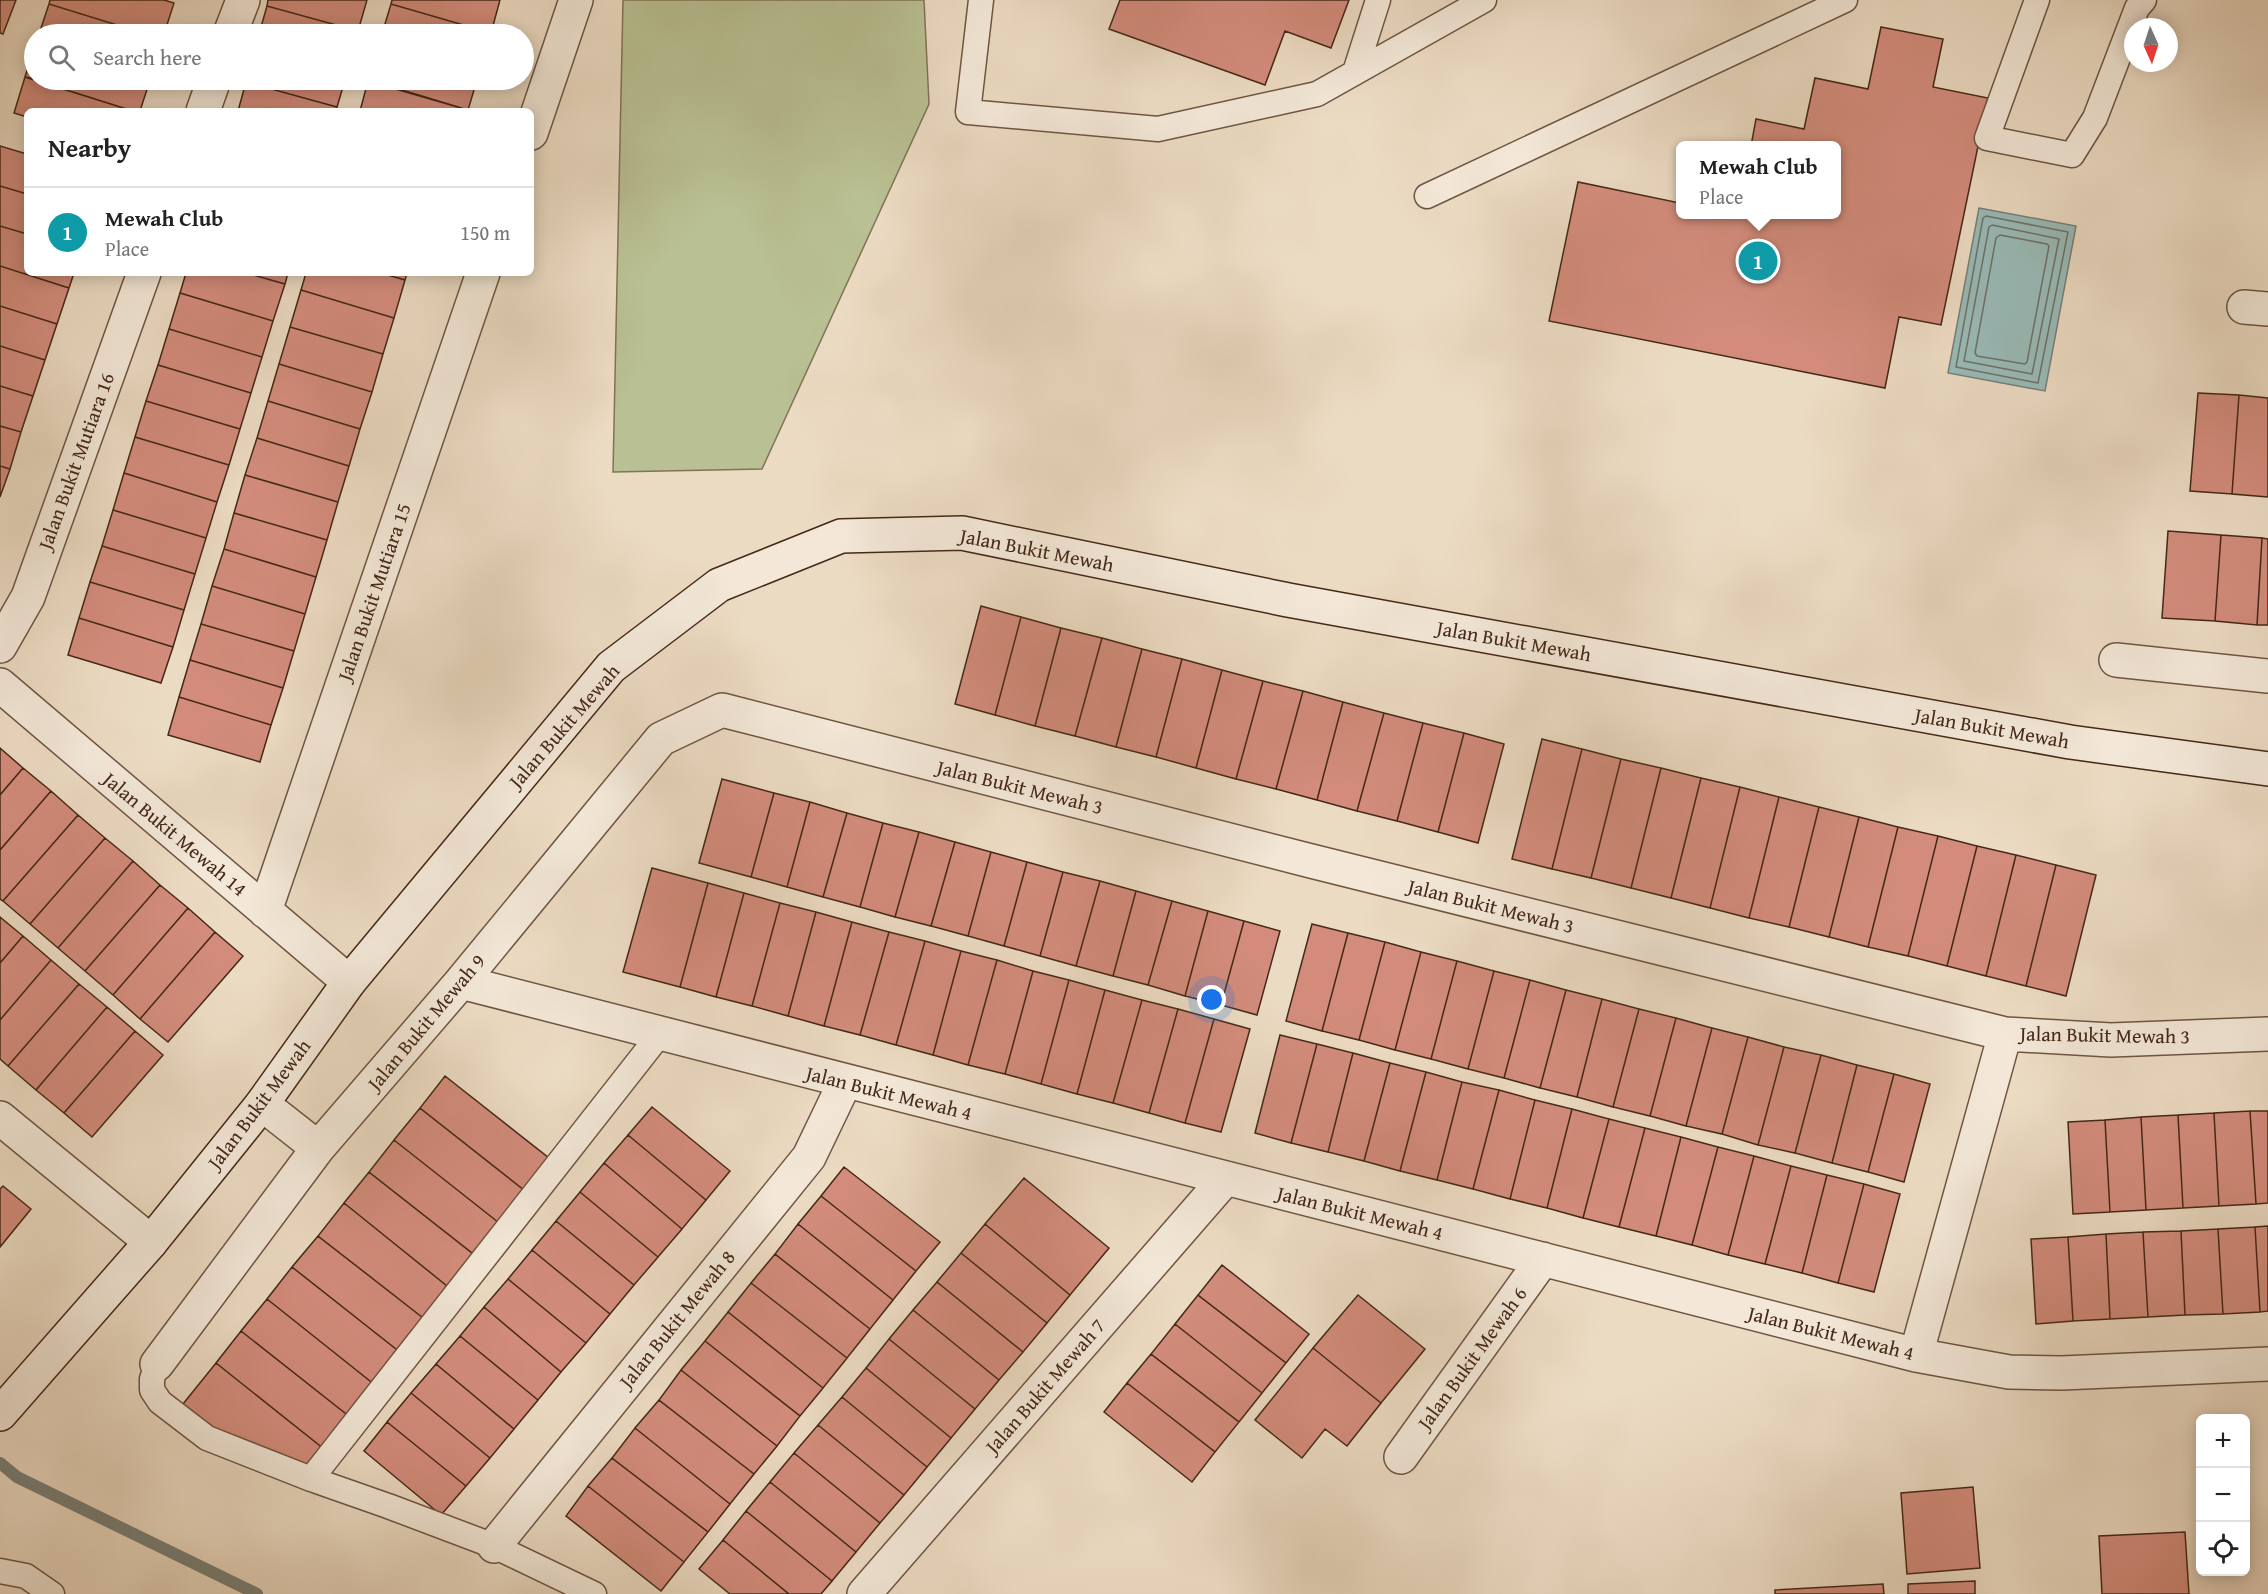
<!DOCTYPE html>
<meta charset="utf-8">
<style>
:root{--surface:#fff;--page:#f2f2f2;--text:#222;--muted:#767676;--line:#e0e0e0;--accent:#8f2418}
body{margin:0;font-family:"Gentium Book Plus",serif;background:var(--page);color:var(--text)}
.controls{position:absolute;right:18px;bottom:18px;display:grid;overflow:hidden;border-radius:9px;box-shadow:0 3px 15px #0003}
.controls button{width:54px;height:54px;display:grid;place-items:center;padding:0;border:0;border-bottom:2px solid var(--line);background:var(--surface);color:var(--text);font:30px sans-serif}
.compass{position:absolute;left:2124px;top:18px;width:54px;height:54px;border-radius:50%;background:var(--surface);box-shadow:0 3px 15px #0003;rotate:177deg}
.you{position:absolute;left:1212px;top:1000px;width:21px;height:21px;margin:-15px;border:4px solid #fff;border-radius:50%;background:#1a73e8;box-shadow:0 0 0 9px #1a73e833}
.badge{display:grid;place-items:center;width:39px;height:39px;border-radius:50%;background:var(--accent);color:#fff;font-size:20px;font-weight:700}
.pin{position:absolute;translate:-50% -50%;border:3px solid #fff;box-shadow:0 2px 6px #0006}
.popup{position:absolute;left:1676px;top:141px;width:165px;height:78px;box-sizing:border-box;display:grid;place-content:center;border-radius:9px;background:var(--surface);filter:drop-shadow(0 2px 4px #0005);font-size:20px;white-space:nowrap;color:var(--muted)}
.popup b{font-size:22px;color:var(--text)}
.popup::after{content:'';position:absolute;left:50%;top:100%;margin-left:-12px;border:12px solid transparent;border-top-color:var(--surface)}
.list{margin:0;padding:0;list-style:none}
h2{display:flex;justify-content:space-between;align-items:center;height:78px;margin:0;padding:0 24px;font-size:26px}
h2 small{font-size:20px;font-weight:400;color:var(--muted)}
.list li{display:grid;grid-template-columns:39px 1fr auto;gap:18px;align-items:center;box-sizing:border-box;height:90px;padding:0 24px;border-top:2px solid var(--line)}
.list b{display:block;font-size:22px;white-space:nowrap}
.list p{margin:0;font-size:20px;white-space:nowrap;color:var(--muted)}
.list em{font-size:20px;font-style:normal;color:var(--muted)}
.icon{flex:none;width:33px;height:33px;fill:none;stroke:currentColor;stroke-width:2;stroke-linecap:round;stroke-linejoin:round}
.map{position:relative;flex:none;width:2268px;height:1594px;overflow:hidden}
.search{position:absolute;background:var(--surface);box-shadow:0 3px 15px #0003;left:24px;top:24px;width:510px;height:66px;display:flex;align-items:center;gap:15px;box-sizing:border-box;padding:0 21px;border-radius:33px;color:var(--muted);font-size:22px}
.panel{position:absolute;background:var(--surface);box-shadow:0 3px 15px #0003;left:24px;top:108px;width:510px;height:168px;border-radius:9px}
.map>svg:first-child{display:block}
.green{fill:#b9c093;stroke:#7f7455;stroke-width:1.5}
.water{fill:#99bbb8;stroke:#778078;stroke-width:1.5}
.lines{fill:none;stroke-linecap:round;stroke-linejoin:round}
.shore{stroke:#6f7268;stroke-width:1.5}
.stream{stroke:#778078;stroke-width:12}
.building{fill:#d38c7c;stroke:#452817;stroke-width:1.5}
.lane-casing{stroke:#6f5542;stroke-width:27}
.street-casing{stroke:#6f5542;stroke-width:36}
.secondary-casing{stroke:#452817;stroke-width:36}
.lane{stroke:#f3e8d8;stroke-width:24}
.street{stroke:#f3e8d8;stroke-width:33}
.secondary{stroke:#f3e8d8;stroke-width:33}
.labels{text-anchor:middle;stroke-width:5;stroke-linejoin:round;paint-order:stroke}
.street-label{font-size:20px;fill:#452817;stroke:#f3e8d8}
</style>
<div class="map">
<svg width="2268" height="1594" viewBox="0 0 2268 1594">
<rect width="100%" height="100%" fill="#ecdbc3"/>
<filter id="stains"><feTurbulence type="fractalNoise" baseFrequency=".00333" numOctaves="4"/><feColorMatrix values="0 0 0 0 .2 0 0 0 0 .09 0 0 0 0 .02 0 0 0 .5 -.17"/></filter>
<radialGradient id="worn" r=".72"><stop offset=".6" stop-color="#630" stop-opacity="0"/><stop offset="1" stop-color="#630" stop-opacity=".3"/></radialGradient>
<path class="green" d="M623 0H924L929 104 762 469 613 472Z"/>
<path class="water" d="M1979 208 2076 226 2045 391 1948 373Z"/>
<g class="lines">
<path class="shore" d="M1986 216 2068 232 2038 383 1956 367 1983 218Z
M1992 225 2059 239 2032 374 1964 361 1989 227Z
M2000 235 2047 244 2049 246 2027 362 2025 364 1977 356 1975 353 1996 238Z"/>
<path class="stream" d="M0 1463 17 1477 257 1594"/>
</g>
<path class="building" d="M0 0H16L3 34 0 33Z
M50 0H164L174 3 164 34H146L49 4Z
M268 0H367L358 31 267 6Z
M392 0H500L491 33 391 4Z
M1120 0H1349L1331 48 1285 31 1265 85 1109 29Z
M49 4 146 34H39Z
M391 4 491 33 490 34H382Z
M267 6 358 31 357 34H259Z
M1881 27 1943 39 1933 87 1988 98 1941 325 1899 317 1885 388 1549 321 1578 182 1680 203V214H1836V146H1751L1756 119 1804 129 1815 78 1868 89Z
M34 48V79L25 77Z
M25 77 34 80 133 111H27V117L14 113Z
M35 80H150L140 111H133Z
M246 80H345L337 107 246 82Z
M369 80H477L468 110Z
M368 81 468 110 360 111Z
M246 82 337 107 336 111H238Z
M0 146 27 154V194L0 186Z
M0 186 27 194V234L0 226Z
M0 226 27 234V273H74L69 288 0 266Z
M0 266 69 288 57 324 0 306Z
M186 273H246L285 284 273 321 180 293Z
M246 273H288L285 284Z
M306 273H381L405 280 394 318 301 290Z
M381 273H407L405 280Z
M301 290 394 318 383 354 290 327Z
M180 293 273 321 262 357 169 329Z
M0 306 57 324 45 360 0 346Z
M290 327 383 354 372 392 279 364Z
M169 329 262 357 251 393 158 365Z
M0 346 45 360 33 396 0 386Z
M279 364 372 392 360 429 268 401Z
M158 365 251 393 240 429 146 401Z
M0 386 33 396 21 432 0 426Z
M2198 393 2239 395 2232 494 2190 491Z
M2239 395 2268 398V497L2232 494Z
M146 401 240 429 229 465 135 437Z
M268 401 360 429 349 466 257 438Z
M0 426 21 432 10 469 0 466Z
M135 437 229 465 217 502 124 473Z
M257 438 349 466 338 502 245 475Z
M0 466 10 469 0 497Z
M124 473 217 502 206 538 113 510Z
M245 475 338 502 327 540 234 513Z
M113 510 206 538 195 574 102 546Z
M234 513 327 540 316 577 224 549Z
M2168 531 2221 535 2215 621 2162 618Z
M2221 535 2262 538 2257 625 2215 621Z
M2262 538 2268 539V625H2257Z
M102 546 195 574 184 610 90 582Z
M224 549 316 577 305 614 212 586Z
M90 582 184 610 173 647 79 618Z
M212 586 305 614 294 651 201 624Z
M981 606 1021 617 995 715 955 704Z
M1021 617 1061 628 1035 726 995 715Z
M79 618 173 647 161 683 68 655Z
M201 624 294 651 283 688 190 660Z
M1061 628 1102 638 1075 736 1035 726Z
M1102 638 1142 649 1116 747 1075 736Z
M1142 649 1182 659 1156 757 1116 747Z
M1182 659 1222 670 1196 768 1156 757Z
M190 660 283 688 271 725 179 697Z
M1222 670 1263 681 1236 779 1196 768Z
M1263 681 1303 691 1276 789 1236 779Z
M1303 691 1343 702 1317 800 1276 789Z
M179 697 271 725 260 762 168 735Z
M1343 702 1384 713 1357 811 1317 800Z
M1384 713 1423 723 1397 821 1357 811Z
M1423 723 1464 733 1438 832 1397 821Z
M1464 733 1504 744 1478 843 1438 832Z
M1542 739 1582 749 1552 869 1512 859Z
M0 748 23 768 0 795Z
M1582 749 1621 759 1591 878 1552 869Z
M1621 759 1661 768 1631 888 1591 878Z
M23 768 51 791 0 850V795Z
M1661 768 1701 778 1671 898 1631 888Z
M1701 778 1740 787 1710 908 1671 898Z
M722 779 774 793 751 877 699 863Z
M1740 787 1779 797 1749 918 1710 908Z
M51 791 78 815 3 901 0 899V850Z
M774 793 810 802 787 887 751 877Z
M1779 797 1819 807 1789 927 1749 918Z
M810 802 847 813 823 897 787 887Z
M1819 807 1859 817 1829 937 1789 927Z
M847 813 883 823 860 907 823 897Z
M78 815 105 838 30 924 3 901Z
M1859 817 1898 827 1868 947 1829 937Z
M883 823 919 832 895 917 860 907Z
M1898 827 1938 836 1908 956 1868 947Z
M919 832 955 842 931 926 895 917Z
M1938 836 1977 846 1947 966 1908 956Z
M105 838 133 861 58 948 30 924Z
M955 842 991 852 968 936 931 926Z
M1977 846 2016 855 1986 976 1947 966Z
M991 852 1027 862 1004 946 968 936Z
M2016 855 2056 865 2026 986 1986 976Z
M133 861 160 885 85 971 58 948Z
M1027 862 1063 872 1040 956 1004 946Z
M2056 865 2096 875 2066 996 2026 986Z
M652 868 708 883 680 987 623 972Z
M1063 872 1100 881 1076 966 1040 956Z
M1100 881 1136 891 1113 976 1076 966Z
M708 883 744 893 716 997 680 987Z
M160 885 188 908 113 995 85 971Z
M1136 891 1172 901 1148 985 1113 976Z
M744 893 780 903 752 1006 716 997Z
M1172 901 1208 911 1185 996 1148 985Z
M780 903 816 912 788 1016 752 1006Z
M188 908 215 932 140 1019 113 995Z
M1208 911 1244 921 1221 1005 1185 996Z
M816 912 852 922 824 1026 788 1016Z
M0 917 23 936 0 963Z
M1244 921 1280 931 1257 1015 1221 1005Z
M852 922 889 932 860 1035 824 1026Z
M1312 924 1348 933 1322 1031 1286 1021Z
M215 932 243 956 168 1042 140 1019Z
M889 932 925 941 896 1045 860 1035Z
M1348 933 1385 942 1359 1040 1322 1031Z
M23 936 51 960 0 1020V963Z
M925 941 961 951 933 1055 896 1045Z
M1385 942 1421 952 1395 1050 1359 1040Z
M961 951 997 960 968 1065 933 1055Z
M1421 952 1457 961 1431 1059 1395 1050Z
M51 960 79 984 8 1066 0 1059V1020Z
M997 960 1033 971 1005 1074 968 1065Z
M1457 961 1494 971 1468 1069 1431 1059Z
M1033 971 1069 980 1041 1084 1005 1074Z
M1494 971 1530 980 1504 1078 1468 1069Z
M1069 980 1105 990 1077 1094 1041 1084Z
M1530 980 1566 990 1540 1088 1504 1078Z
M79 984 107 1007 36 1090 8 1066Z
M1105 990 1142 1000 1113 1103 1077 1094Z
M1566 990 1602 999 1577 1097 1540 1088Z
M1602 999 1639 1009 1613 1107 1577 1097Z
M1142 1000 1178 1009 1149 1113 1113 1103Z
M107 1007 135 1031 64 1113 36 1090Z
M1178 1009 1214 1019 1185 1123 1149 1113Z
M1639 1009 1676 1018 1650 1116 1613 1107Z
M1676 1018 1712 1028 1686 1126 1650 1116Z
M1214 1019 1250 1029 1221 1132 1185 1123Z
M1712 1028 1748 1037 1722 1134 1686 1126Z
M135 1031 163 1055 92 1137 64 1113Z
M1280 1035 1317 1044 1291 1143 1255 1133Z
M1748 1037 1784 1047 1758 1145 1722 1134Z
M1317 1044 1353 1053 1328 1152 1291 1143Z
M1784 1047 1821 1055 1795 1153 1758 1145Z
M1353 1053 1390 1063 1364 1161 1328 1152Z
M1821 1055 1857 1065 1832 1163 1795 1153Z
M1390 1063 1426 1072 1400 1171 1364 1161Z
M1857 1065 1894 1074 1868 1172 1832 1163Z
M1426 1072 1462 1082 1437 1180 1400 1171Z
M1894 1074 1930 1084 1904 1182 1868 1172Z
M445 1076 554 1162 529 1194 420 1108Z
M1462 1082 1499 1090 1473 1189 1437 1180Z
M1499 1090 1535 1100 1510 1199 1473 1189Z
M1535 1100 1572 1109 1547 1208 1510 1199Z
M652 1107 730 1171 706 1200 628 1135Z
M420 1108 529 1194 503 1226 394 1140Z
M1572 1109 1609 1119 1583 1218 1547 1208Z
M2250 1111 2256 1204 2219 1206 2214 1113Z
M2250 1111H2268V1203L2256 1204Z
M2214 1113 2219 1206 2183 1208 2178 1115Z
M2178 1115 2183 1208 2146 1210 2141 1117Z
M2141 1117 2146 1210 2110 1212 2105 1120Z
M1609 1119 1645 1128 1619 1227 1583 1218Z
M2105 1120 2110 1212 2073 1214 2068 1122Z
M1645 1128 1681 1137 1656 1236 1619 1227Z
M628 1135 706 1200 682 1229 604 1163Z
M1681 1137 1718 1147 1692 1245 1656 1236Z
M394 1140 503 1226 477 1257 369 1172Z
M1718 1147 1754 1156 1728 1255 1692 1245Z
M1754 1156 1791 1166 1765 1264 1728 1255Z
M604 1163 682 1229 658 1257 580 1192Z
M1791 1166 1827 1175 1802 1273 1765 1264Z
M844 1167 940 1242 916 1271 821 1196Z
M369 1172 477 1257 452 1290 344 1203Z
M1827 1175 1864 1184 1838 1283 1802 1273Z
M1024 1178 1109 1248 1070 1295 985 1224Z
M1864 1184 1900 1194 1874 1292 1838 1283Z
M3 1186 31 1209 0 1247V1189Z
M580 1192 658 1257 634 1285 556 1221Z
M821 1196 916 1271 893 1300 798 1224Z
M344 1203 452 1290 427 1321 318 1236Z
M556 1221 634 1285 610 1314 532 1250Z
M798 1224 893 1300 870 1329 775 1254Z
M985 1224 1070 1295 1047 1323 961 1253Z
M2268 1226V1311L2260 1312 2255 1227Z
M2255 1227 2260 1312 2223 1314 2218 1229Z
M2218 1229 2223 1314 2185 1315 2181 1231Z
M2181 1231 2185 1315 2148 1317 2143 1232Z
M2143 1232 2148 1317 2110 1319 2106 1234Z
M2106 1234 2110 1319 2073 1321 2068 1237Z
M318 1236 427 1321 401 1353 292 1267Z
M2068 1237 2073 1321 2036 1324 2031 1239Z
M532 1250 610 1314 586 1343 508 1279Z
M961 1253 1047 1323 1023 1352 937 1282Z
M775 1254 870 1329 847 1358 751 1283Z
M1222 1265 1309 1334 1286 1363 1198 1295Z
M292 1267 401 1353 375 1385 267 1299Z
M508 1279 586 1343 561 1372 484 1307Z
M937 1282 1023 1352 999 1380 913 1310Z
M751 1283 847 1358 823 1388 728 1312Z
M1198 1295 1286 1363 1262 1393 1175 1324Z
M1358 1295 1425 1349 1381 1403 1313 1348Z
M267 1299 375 1385 350 1417 241 1331Z
M484 1307 561 1372 538 1400 460 1336Z
M913 1310 999 1380 975 1409 889 1339Z
M728 1312 823 1388 800 1416 705 1341Z
M1175 1324 1262 1393 1239 1422 1151 1354Z
M241 1331 350 1417 324 1449 216 1363Z
M460 1336 538 1400 514 1429 436 1364Z
M889 1339 975 1409 951 1438 866 1368Z
M705 1341 800 1416 777 1446 681 1370Z
M1313 1348 1381 1403 1347 1446 1325 1429 1302 1458 1255 1420Z
M1151 1354 1239 1422 1215 1452 1127 1383Z
M216 1363 324 1449 304 1472 218 1436 183 1404Z
M436 1364 514 1429 490 1458 411 1393Z
M866 1368 951 1438 927 1467 842 1397Z
M681 1370 777 1446 754 1474 659 1400Z
M1127 1383 1215 1452 1192 1482 1104 1412Z
M411 1393 490 1458 466 1486 387 1422Z
M842 1397 927 1467 904 1495 818 1425Z
M659 1400 754 1474 730 1504 635 1428Z
M387 1422 466 1486 441 1515 364 1451Z
M818 1425 904 1495 880 1523 794 1453Z
M635 1428 730 1504 708 1532 612 1458Z
M794 1453 880 1523 856 1552 770 1482Z
M612 1458 708 1532 684 1562 588 1486Z
M770 1482 856 1552 832 1581 746 1511Z
M588 1486 684 1562 661 1591 566 1516Z
M1973 1487 1980 1568 1907 1574 1901 1493Z
M746 1511 832 1581 821 1594H789L723 1540Z
M2185 1532 2189 1594H2102L2099 1536Z
M723 1540 789 1594H730L699 1569Z
M1975 1581V1594H1908V1584Z
M1883 1584 1884 1594H1775V1590Z"/>
<g class="lines">
<defs>
<path id="lane" d="M981 0 968 112 1158 129 1317 94 1484 0
M2037 0 1987 138 2072 155 2095 118 2137 8 2144 0
M1355 72 1378 0
M1427 196 1845 0
M157 1364 152 1379V1390L160 1402 207 1438 311 1479 388 1506 494 1546 594 1594
M311 1479 660 1034
M0 1571 26 1576 52 1594"/>
<path id="street" d="M230 34 243 0
M203 111 214 80
M531 133 576 0
M2244 307 2268 309
M0 646 28 597 144 273
M2116 660 2268 676
M0 685 349 982
M265 911 483 273
M461 982 1916 1355 2009 1372 2062 1373 2268 1364
M262 1104 318 1148
M0 1118 151 1242
M1916 1355 2005 1034
M157 1364 318 1148 461 982 661 739 722 710 1311 861 2005 1034 2111 1040 2268 1034
M1401 1457 1543 1259
M494 1546 809 1157 845 1082
M864 1594 1225 1179"/>
<path id="secondary" d="M0 1414 151 1242 262 1104 349 982 611 667 719 585 841 536 962 533 1288 600 2070 742 2268 769"/>
</defs>
<use href="#lane" class="lane-casing"/>
<use href="#street" class="street-casing"/>
<use href="#secondary" class="secondary-casing"/>
<use href="#lane" class="lane"/>
<use href="#street" class="street"/>
<use href="#secondary" class="secondary"/>
</g>
<g class="labels">
<g class="street-label">
<text transform="translate(76 461) rotate(-70)" y="7">Jalan Bukit Mutiara 16</text>
<text transform="translate(1037 550) rotate(11)" y="7">Jalan Bukit Mewah</text>
<text transform="translate(374 592) rotate(-71)" y="7">Jalan Bukit Mutiara 15</text>
<text transform="translate(1514 641) rotate(10)" y="7">Jalan Bukit Mewah</text>
<text transform="translate(564 726) rotate(-49)" y="7">Jalan Bukit Mewah</text>
<text transform="translate(1992 728) rotate(10)" y="7">Jalan Bukit Mewah</text>
<text transform="translate(1020 787) rotate(14)" y="7">Jalan Bukit Mewah 3</text>
<text transform="translate(175 834) rotate(40)" y="7">Jalan Bukit Mewah 14</text>
<text transform="translate(1491 906) rotate(14)" y="7">Jalan Bukit Mewah 3</text>
<text transform="translate(426 1022) rotate(-50)" y="7">Jalan Bukit Mewah 9</text>
<text transform="translate(2105 1035) rotate(1)" y="7">Jalan Bukit Mewah 3</text>
<text transform="translate(889 1093) rotate(14)" y="7">Jalan Bukit Mewah 4</text>
<text transform="translate(259 1104) rotate(-53)" y="7">Jalan Bukit Mewah</text>
<text transform="translate(1360 1213) rotate(14)" y="7">Jalan Bukit Mewah 4</text>
<text transform="translate(677 1319) rotate(-51)" y="7">Jalan Bukit Mewah 8</text>
<text transform="translate(1831 1333) rotate(14)" y="7">Jalan Bukit Mewah 4</text>
<text transform="translate(1472 1358) rotate(-54)" y="7">Jalan Bukit Mewah 6</text>
<text transform="translate(1045 1386) rotate(-49)" y="7">Jalan Bukit Mewah 7</text>
</g>
</g>
<rect width="100%" height="100%" filter="url(#stains)"/>
<rect width="100%" height="100%" fill="url(#worn)"/>
</svg>
<div class="controls">
<button>+</button>
<button>−</button>
<button><svg class="icon" aria-label="locate" viewBox="0 0 24 24"><circle cx="12" cy="12" r="6"/><path d="M12 2v4M12 18v4M2 12h4M18 12h4"/></svg></button>
</div>
<svg class="compass" viewBox="-18 -18 36 36"><path d="M0-13l5 13h-10z" fill="#e53935"/><path d="M0 13l5-13h-10z" fill="#767676"/></svg>
<div class="you"></div>
<div class="pin badge" style="left:1758px;top:261px;background:#0f9aa8">1</div>
<div class="popup"><b>Mewah Club</b>Place</div>
<div class="search"><svg class="icon" aria-label="search" viewBox="0 0 24 24"><circle cx="10" cy="10" r="6"/><path d="M15 15l6 6"/></svg>Search here</div>
<section class="panel">
<h2>Nearby<small></small></h2>
<ul class="list">
<li><span class="badge" style="background:#0f9aa8">1</span><div><b>Mewah Club</b><p>Place</p></div><em>150 m</em></li>
</ul>
</section>
</div>
